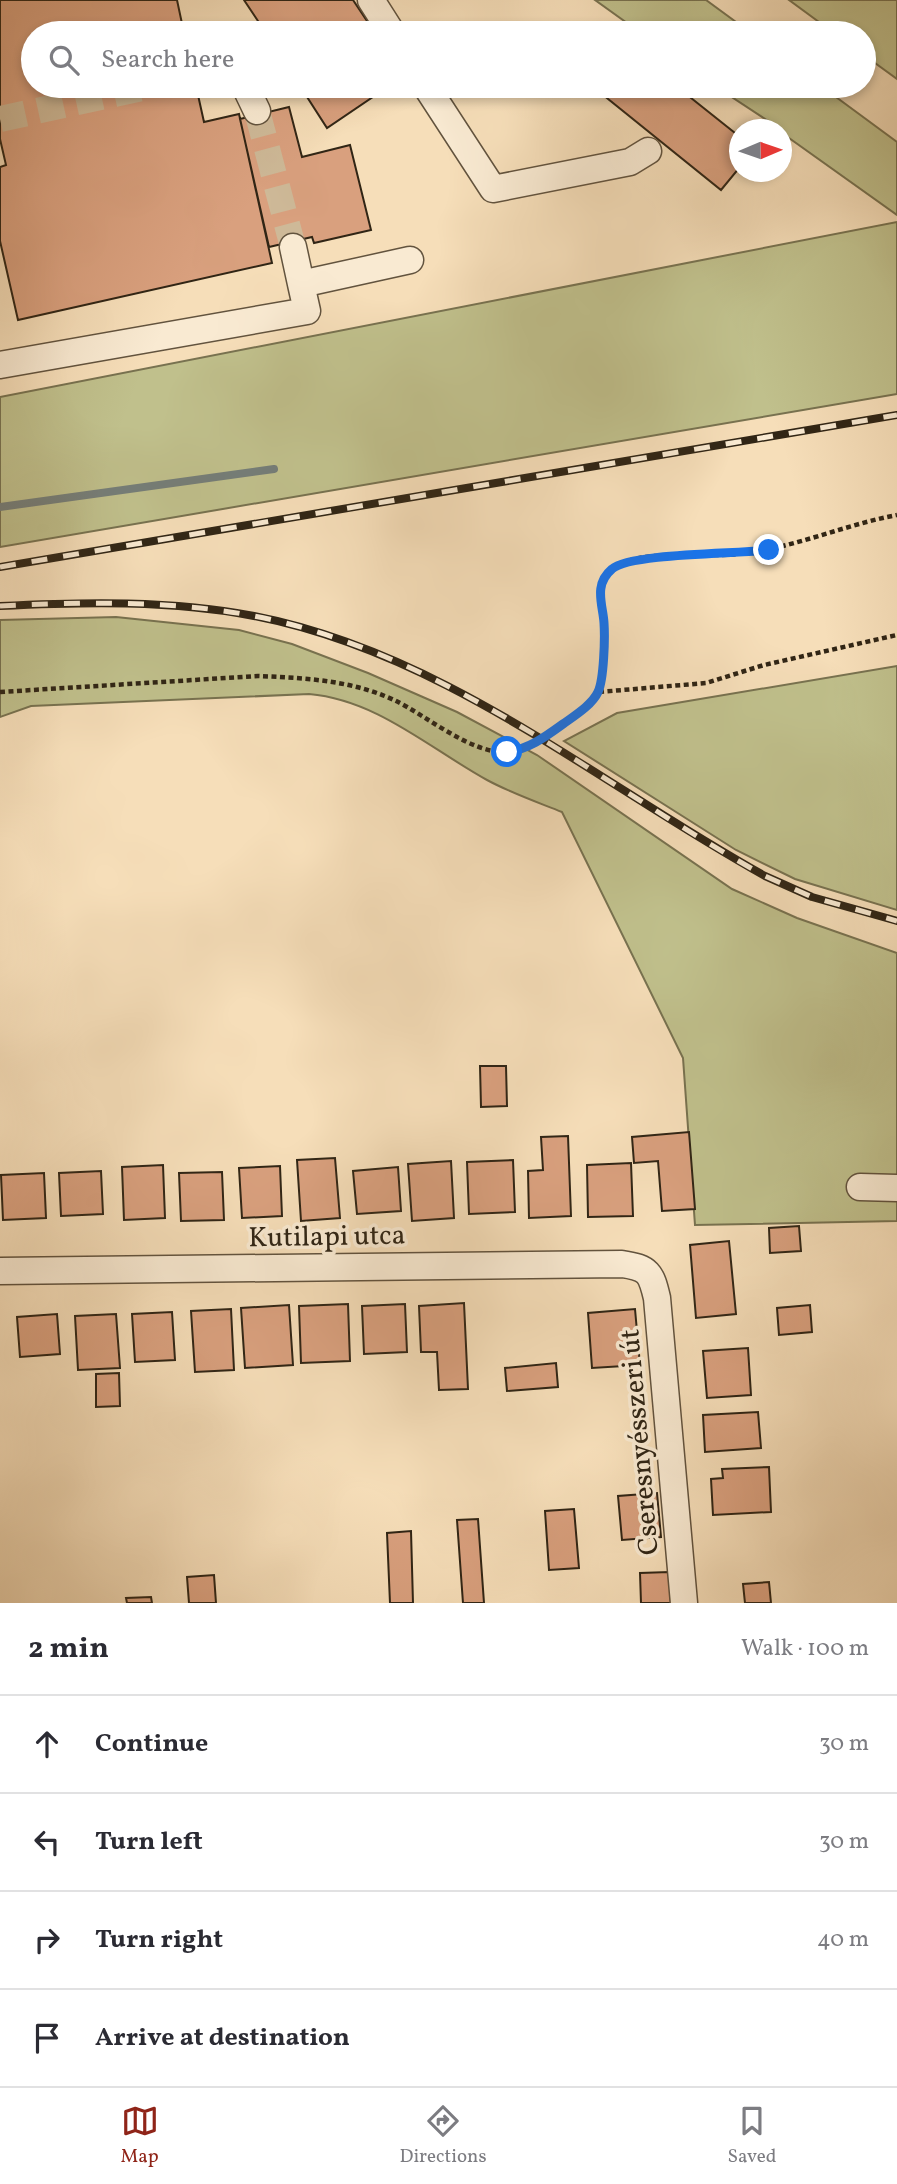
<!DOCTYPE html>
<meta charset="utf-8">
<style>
:root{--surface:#fff;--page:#f7f7f7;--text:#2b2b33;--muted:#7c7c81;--line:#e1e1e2;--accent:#8f2418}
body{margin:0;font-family:Vollkorn,serif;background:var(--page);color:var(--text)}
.compass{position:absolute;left:729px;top:119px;width:63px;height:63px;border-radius:50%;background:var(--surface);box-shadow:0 4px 10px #0003;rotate:88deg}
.stop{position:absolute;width:21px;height:21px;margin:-16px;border:5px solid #1a73e8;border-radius:50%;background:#fff}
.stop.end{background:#1a73e8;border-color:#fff;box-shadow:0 2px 7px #0008}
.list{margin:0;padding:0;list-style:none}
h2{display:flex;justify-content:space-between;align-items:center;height:91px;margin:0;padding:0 28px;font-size:30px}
h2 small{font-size:23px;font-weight:400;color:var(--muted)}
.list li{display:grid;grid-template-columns:46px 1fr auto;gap:21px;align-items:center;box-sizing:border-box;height:98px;padding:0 28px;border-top:2px solid var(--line)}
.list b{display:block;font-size:26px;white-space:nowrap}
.list em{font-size:23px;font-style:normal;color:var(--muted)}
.icon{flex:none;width:38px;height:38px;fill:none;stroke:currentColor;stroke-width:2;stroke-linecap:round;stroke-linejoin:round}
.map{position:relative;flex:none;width:897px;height:1603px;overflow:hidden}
.search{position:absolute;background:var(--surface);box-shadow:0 4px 10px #0003;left:21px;right:21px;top:21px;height:77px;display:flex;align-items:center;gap:18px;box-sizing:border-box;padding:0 24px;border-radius:38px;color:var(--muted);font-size:26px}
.sheet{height:483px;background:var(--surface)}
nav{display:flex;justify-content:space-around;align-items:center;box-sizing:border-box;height:98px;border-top:2px solid var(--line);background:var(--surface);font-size:19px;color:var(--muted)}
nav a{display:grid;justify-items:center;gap:4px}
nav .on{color:var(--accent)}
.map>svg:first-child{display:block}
.green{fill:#c0c08c;stroke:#787250;stroke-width:2}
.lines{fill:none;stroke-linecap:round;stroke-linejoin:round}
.stream{stroke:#757e79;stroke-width:8}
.building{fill:#d9a07e;stroke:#302515;stroke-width:2}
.minor-tunnel{stroke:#ceb998;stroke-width:26;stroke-dasharray:26 13;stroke-linecap:butt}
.minor-casing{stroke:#62533e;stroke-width:29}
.path{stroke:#302515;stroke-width:4.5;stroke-dasharray:5 3.5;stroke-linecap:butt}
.minor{stroke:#f9ead2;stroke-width:26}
.rail-casing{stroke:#302515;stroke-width:8}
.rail{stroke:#f9ead2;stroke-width:5;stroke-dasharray:16;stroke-linecap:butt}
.route{stroke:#1a73e8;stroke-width:9}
.labels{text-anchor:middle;stroke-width:7;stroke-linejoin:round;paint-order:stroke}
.street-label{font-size:28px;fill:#302515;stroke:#f9ead2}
</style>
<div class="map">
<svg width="897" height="1603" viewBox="0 0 897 1603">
<rect width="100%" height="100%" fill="#f6deb9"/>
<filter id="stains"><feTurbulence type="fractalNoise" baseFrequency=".00286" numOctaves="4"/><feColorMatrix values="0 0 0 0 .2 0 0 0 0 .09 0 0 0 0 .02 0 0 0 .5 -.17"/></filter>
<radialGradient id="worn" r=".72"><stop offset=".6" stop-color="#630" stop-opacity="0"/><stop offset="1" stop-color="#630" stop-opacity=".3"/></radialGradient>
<path class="green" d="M595 0H706L751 33H641Z
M789 0H897V79L864 55V33H834Z
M715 86H821L897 142V215L782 133V130Z
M897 222V394L0 547V397Z
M116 617 239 630 292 644 368 673 457 712 537 755 732 889 797 918 897 953V1221L695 1225 683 1058 562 812C537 802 511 793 487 780 429 748 377 700 309 694L31 706 0 717V620Z
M897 666V910L795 879 736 850 564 741 617 713Z"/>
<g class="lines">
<path class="stream" d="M0 507 274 469"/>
</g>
<path class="building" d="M0 0H177L184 33H33V86H196L204 122 239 114 272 263 18 320 0 241V167L6 165 0 139Z
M244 0H353L375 33H266Z
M300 86H389L327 128Z
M592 86H676L740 137V167L721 190Z
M289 107 302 157 350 145 371 230 314 243 312 237 269 247 240 119Z
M480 1066H506L507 1106 481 1107Z
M689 1132 695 1209 662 1211 658 1161 634 1163 632 1137Z
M568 1136 571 1216 529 1218 528 1171 543 1170 541 1137Z
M335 1158 340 1218 301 1221 297 1160Z
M513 1160 515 1212 469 1214 467 1162Z
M451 1161 454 1218 412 1221 408 1164Z
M631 1163 633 1216 588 1217 587 1165Z
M163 1165 165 1218 124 1220 122 1167Z
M280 1166 282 1216 242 1218 239 1168Z
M398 1167 401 1211 357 1214 353 1171Z
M101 1171 103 1214 61 1216 59 1173Z
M222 1172 224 1220 181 1221 179 1173Z
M44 1173 46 1218 3 1220 1 1175Z
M799 1226 801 1251 770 1253 769 1228Z
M729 1241 736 1314 696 1318 690 1245Z
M464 1303 468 1389 439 1390 437 1352H421L419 1306Z
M348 1304 350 1361 301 1363 299 1306Z
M405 1304 407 1352 364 1354 362 1306Z
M289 1305 293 1365 245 1368 241 1308Z
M810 1305 812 1332 779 1335 777 1308Z
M231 1309 234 1370 195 1372 191 1311Z
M635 1309 640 1365 592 1368 588 1313Z
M172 1312 175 1360 135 1362 132 1314Z
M57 1314 60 1354 20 1357 17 1317Z
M116 1314 120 1368 78 1370 75 1316Z
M748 1348 751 1395 707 1398 703 1351Z
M556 1363 558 1387 507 1391 505 1368Z
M119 1373 120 1406 96 1407V1374Z
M758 1412 761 1448 705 1452 703 1415Z
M769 1467 771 1512 713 1515 711 1479 723 1478 722 1469Z
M657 1493 661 1537 622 1540 618 1496Z
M574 1509 579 1568 549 1570 545 1511Z
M478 1519 484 1603H463L457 1520Z
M411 1531 413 1603H390L387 1533Z
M669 1572 671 1603H641L640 1573Z
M214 1575 216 1603H189L187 1577Z
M769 1582 771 1603H745L743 1584Z
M151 1597 152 1603H127L126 1598Z"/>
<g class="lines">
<path class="minor-tunnel" d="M257 111 293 247
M0 119 151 86"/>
<defs>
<path id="minor" d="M371 0 392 33
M245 86 257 111
M426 86 493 189 630 162 648 151
M293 247 301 284
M0 365 307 311 301 284 410 260
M860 1187 897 1188
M0 1271 622 1264C649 1268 651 1273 657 1298L684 1603"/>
</defs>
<use href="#minor" class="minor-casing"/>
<path class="path" d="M0 692 258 676C304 678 351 680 394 700 426 715 472 755 508 752 527 751 544 738 559 727 571 718 593 706 599 692 604 678 605 638 604 623 603 604 593 584 612 569 637 548 705 558 737 554 792 549 843 525 897 515
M599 692 706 683 764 665 897 635"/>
<use href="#minor" class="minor"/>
<defs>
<path id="rail" d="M0 567 897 415
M0 606C83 602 172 600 254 616 445 653 599 784 765 876L812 897 897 921"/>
</defs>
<use href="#rail" class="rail-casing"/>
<use href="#rail" class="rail"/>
</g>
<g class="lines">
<path class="route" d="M507 752C529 749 545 737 563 724 574 716 592 705 598 692 604 679 605 638 604 623 603 605 593 585 612 569 630 553 737 554 769 550"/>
</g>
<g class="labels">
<g class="street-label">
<text transform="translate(327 1235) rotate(-1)" y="10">Kutilapi utca</text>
<text transform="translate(638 1442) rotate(-95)" y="10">Cseresnyésszeri út</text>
</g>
</g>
<rect width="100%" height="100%" filter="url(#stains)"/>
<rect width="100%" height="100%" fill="url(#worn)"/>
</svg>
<svg class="compass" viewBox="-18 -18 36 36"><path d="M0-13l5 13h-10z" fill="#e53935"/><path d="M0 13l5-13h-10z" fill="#7c7c81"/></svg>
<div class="stop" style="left:507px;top:752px"></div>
<div class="stop end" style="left:769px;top:550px"></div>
<div class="search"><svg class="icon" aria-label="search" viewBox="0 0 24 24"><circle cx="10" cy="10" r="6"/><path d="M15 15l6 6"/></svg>Search here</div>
</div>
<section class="sheet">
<h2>2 min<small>Walk · 100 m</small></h2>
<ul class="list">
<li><svg class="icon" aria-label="ahead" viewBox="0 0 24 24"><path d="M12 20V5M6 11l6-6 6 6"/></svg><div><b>Continue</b></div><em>30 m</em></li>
<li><svg class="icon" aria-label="left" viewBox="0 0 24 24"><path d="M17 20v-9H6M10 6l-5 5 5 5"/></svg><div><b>Turn left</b></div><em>30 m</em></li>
<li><svg class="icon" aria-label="right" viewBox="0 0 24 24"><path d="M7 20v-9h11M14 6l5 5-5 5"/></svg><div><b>Turn right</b></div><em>40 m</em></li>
<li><svg class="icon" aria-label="arrive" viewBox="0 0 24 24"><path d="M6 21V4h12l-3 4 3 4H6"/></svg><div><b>Arrive at destination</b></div></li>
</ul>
</section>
<nav>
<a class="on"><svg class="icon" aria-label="map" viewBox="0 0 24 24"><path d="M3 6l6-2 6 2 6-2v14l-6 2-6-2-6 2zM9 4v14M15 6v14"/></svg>Map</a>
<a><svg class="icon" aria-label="directions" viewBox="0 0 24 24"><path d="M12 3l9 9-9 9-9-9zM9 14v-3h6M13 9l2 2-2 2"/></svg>Directions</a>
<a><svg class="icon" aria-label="saved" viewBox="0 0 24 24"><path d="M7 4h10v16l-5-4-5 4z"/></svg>Saved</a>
</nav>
